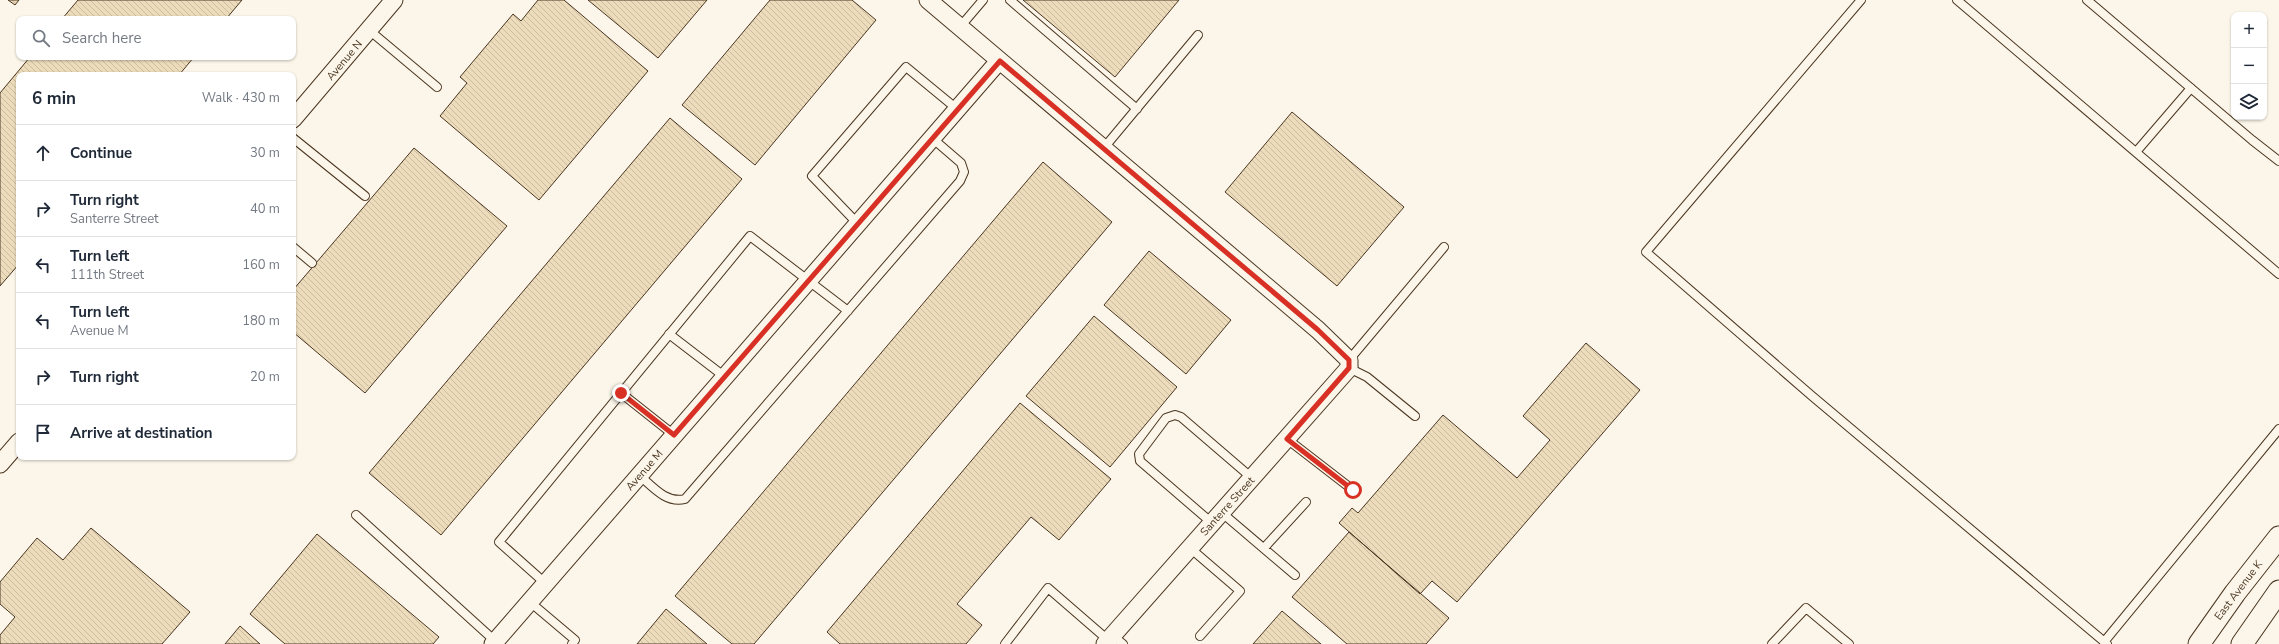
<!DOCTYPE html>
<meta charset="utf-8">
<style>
:root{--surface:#fff;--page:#f6f6f7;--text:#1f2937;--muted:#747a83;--line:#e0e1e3}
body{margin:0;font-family:"Nunito Sans",sans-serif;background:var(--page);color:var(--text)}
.controls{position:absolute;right:12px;top:12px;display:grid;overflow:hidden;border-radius:8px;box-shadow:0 1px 3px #0004}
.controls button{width:36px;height:36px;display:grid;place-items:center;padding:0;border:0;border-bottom:1px solid var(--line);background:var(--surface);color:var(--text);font:20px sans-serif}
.stop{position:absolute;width:12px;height:12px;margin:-9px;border:3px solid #d93025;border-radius:50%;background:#fff}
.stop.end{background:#d93025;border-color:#fff;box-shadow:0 1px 4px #0008}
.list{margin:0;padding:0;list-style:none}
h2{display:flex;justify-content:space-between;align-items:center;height:52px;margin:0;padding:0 16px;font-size:17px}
h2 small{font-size:13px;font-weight:400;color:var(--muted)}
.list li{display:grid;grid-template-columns:26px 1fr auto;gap:12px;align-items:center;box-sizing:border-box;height:56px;padding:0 16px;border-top:1px solid var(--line)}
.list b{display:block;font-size:15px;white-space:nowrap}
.list p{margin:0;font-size:13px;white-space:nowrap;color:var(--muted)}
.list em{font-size:13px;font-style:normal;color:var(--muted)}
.icon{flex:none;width:22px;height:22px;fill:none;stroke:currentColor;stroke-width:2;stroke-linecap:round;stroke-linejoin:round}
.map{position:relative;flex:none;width:2279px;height:644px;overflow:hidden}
.search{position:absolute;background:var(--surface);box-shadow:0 1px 3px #0004;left:16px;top:16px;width:280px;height:44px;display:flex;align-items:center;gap:10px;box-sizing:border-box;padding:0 14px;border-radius:8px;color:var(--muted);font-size:15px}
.panel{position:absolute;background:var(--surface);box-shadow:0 1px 3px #0004;left:16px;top:72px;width:280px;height:388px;border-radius:8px}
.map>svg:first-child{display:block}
.building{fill:url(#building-back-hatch);stroke:#4a3520}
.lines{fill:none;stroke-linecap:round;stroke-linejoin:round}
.service-casing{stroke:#4a3520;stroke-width:10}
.minor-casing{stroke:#4a3520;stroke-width:19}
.tertiary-casing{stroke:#4a3520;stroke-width:23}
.service{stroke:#fbf6e9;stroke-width:8}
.minor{stroke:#fbf6e9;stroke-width:17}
.tertiary{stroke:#fbf6e9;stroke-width:21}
.route{stroke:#d93025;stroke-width:5}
.labels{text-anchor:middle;stroke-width:3;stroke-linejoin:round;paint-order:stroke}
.street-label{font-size:11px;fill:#4a3520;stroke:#fbf6e9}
</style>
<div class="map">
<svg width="2279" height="644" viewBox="0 0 2279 644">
<defs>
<pattern id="building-back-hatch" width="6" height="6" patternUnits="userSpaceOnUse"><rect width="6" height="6" fill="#ecdcbc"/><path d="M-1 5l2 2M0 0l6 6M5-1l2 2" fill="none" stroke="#ccbda1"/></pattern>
</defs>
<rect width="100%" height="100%" fill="#fbf6e9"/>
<path class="building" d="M8 0H19L15 5Z
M78 0H242L226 19H62Z
M538 0H564L648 71 539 200 440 116 467 83 460 77 513 14 521 21Z
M588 0H707L658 58Z
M770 0H852L876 20 755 165 682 105Z
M1023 0H1179L1115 77Z
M30 57H194L179 75H19V264L0 286V93Z
M1292 112 1404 207 1337 286 1225 192Z
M670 118 742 179 441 535 369 473Z
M414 148 507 226 365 393 293 332V290Z
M1043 162 1112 222 754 644H732L675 596Z
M1149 251 1231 320 1186 374 1104 305Z
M1094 316 1177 387 1110 467 1026 396Z
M1586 343 1640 390 1457 602 1432 581 1420 594 1339 523 1352 508 1358 513 1443 415 1517 478 1550 440 1523 416Z
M1020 403 1111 479 1059 540 1031 517 957 604 982 625 966 644H840L827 632Z
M91 528 190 612 162 644H0V635L15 617 0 604V582L37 538 63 560Z
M1349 532 1449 618 1426 644H1347L1292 597Z
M317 534 439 637 433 644H285L250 614Z
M666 609 707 644H637Z
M1282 611 1321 644H1253Z
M240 626 260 644H225Z"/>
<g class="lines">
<defs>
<path id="service" d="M1010 0 1137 109
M1861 0 1646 252 1812 396 2107 644
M1957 0 2279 274
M2087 0 2252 140 2279 161
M960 27 983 0
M369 30 437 87
M293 138 365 196
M1103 149 1198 35
M2136 152 2191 88
M858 224 812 176 906 67 957 109
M293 247 312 263
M669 334 725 377
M1349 360 1444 247
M1349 368 1367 377 1415 416
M621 393 674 435
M1287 439 1353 490
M639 475C652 486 666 504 685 499L960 181 964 172 961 163 932 138
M1221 512 1295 575
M356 515 495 641
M1212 523 1140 461 1139 454 1166 418 1175 415 1181 417 1252 478
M1190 548 1240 591 1200 636
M1264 548 1306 502
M545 583 499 542 750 236 848 311
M530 602 575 640 572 644
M1112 635 1123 644
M2104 642 2279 429
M1005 644 1048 588 1108 640
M1772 644 1806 608 1849 644"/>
<path id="minor" d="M928 0 1318 330 1349 360V368L1105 644
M293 119 394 0
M0 464 19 442
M493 644 999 61"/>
<path id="tertiary" d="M2199 644 2235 593 2279 537
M2242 644 2279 591"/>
</defs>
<use href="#service" class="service-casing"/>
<use href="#minor" class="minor-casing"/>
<use href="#tertiary" class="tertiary-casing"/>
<use href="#service" class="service"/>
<use href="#minor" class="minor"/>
<use href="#tertiary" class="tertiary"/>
</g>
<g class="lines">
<path class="route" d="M621 393 674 435 1000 61 1318 330 1349 360V368L1287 439 1353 490"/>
</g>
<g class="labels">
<g class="street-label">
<text transform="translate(344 60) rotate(-50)" y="4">Avenue N</text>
<text transform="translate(644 470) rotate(-49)" y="4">Avenue M</text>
<text transform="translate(1227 506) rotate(-48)" y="4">Santerre Street</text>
<text transform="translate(2238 590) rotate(-53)" y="4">East Avenue K</text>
</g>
</g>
</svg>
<div class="controls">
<button>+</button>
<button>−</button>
<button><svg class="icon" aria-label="layers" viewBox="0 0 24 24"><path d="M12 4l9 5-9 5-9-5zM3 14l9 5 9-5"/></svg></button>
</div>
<div class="stop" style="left:1353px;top:490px"></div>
<div class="stop end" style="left:621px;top:393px"></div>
<div class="search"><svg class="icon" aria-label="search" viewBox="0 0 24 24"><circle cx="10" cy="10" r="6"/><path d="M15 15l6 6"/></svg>Search here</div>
<section class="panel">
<h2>6 min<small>Walk · 430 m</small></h2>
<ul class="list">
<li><svg class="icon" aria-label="ahead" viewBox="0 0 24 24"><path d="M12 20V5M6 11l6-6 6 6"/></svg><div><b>Continue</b></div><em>30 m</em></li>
<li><svg class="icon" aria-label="right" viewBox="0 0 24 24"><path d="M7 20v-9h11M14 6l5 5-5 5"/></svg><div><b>Turn right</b><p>Santerre Street</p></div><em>40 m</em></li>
<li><svg class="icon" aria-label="left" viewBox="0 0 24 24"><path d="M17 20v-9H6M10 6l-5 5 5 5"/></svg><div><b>Turn left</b><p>111th Street</p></div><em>160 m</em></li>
<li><svg class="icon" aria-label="left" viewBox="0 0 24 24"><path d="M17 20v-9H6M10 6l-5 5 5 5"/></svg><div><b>Turn left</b><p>Avenue M</p></div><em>180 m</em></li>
<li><svg class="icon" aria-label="right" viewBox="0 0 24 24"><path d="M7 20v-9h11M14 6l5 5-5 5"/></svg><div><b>Turn right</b></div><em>20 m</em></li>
<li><svg class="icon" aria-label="arrive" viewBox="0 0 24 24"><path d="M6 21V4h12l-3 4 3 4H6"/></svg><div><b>Arrive at destination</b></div></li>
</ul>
</section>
</div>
